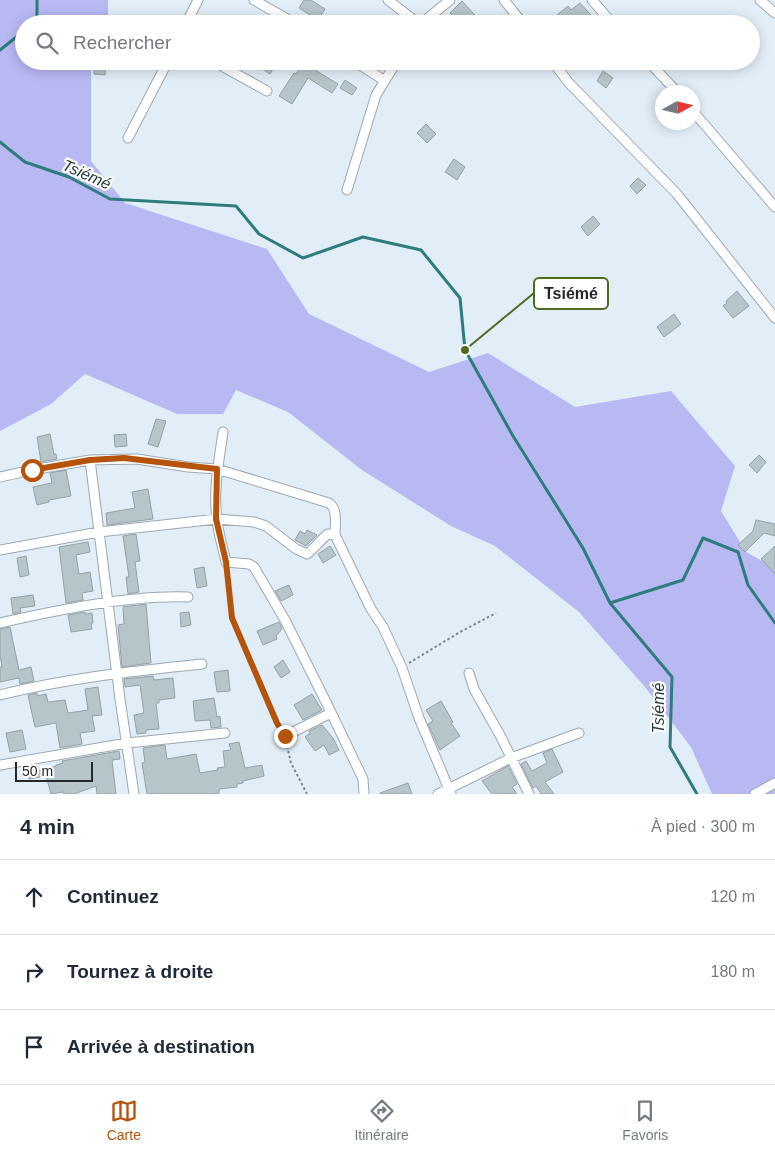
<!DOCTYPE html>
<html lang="fr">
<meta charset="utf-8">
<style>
:root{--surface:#fff;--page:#f6f6f7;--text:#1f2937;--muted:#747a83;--line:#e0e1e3;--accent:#b45309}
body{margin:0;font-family:Arial,sans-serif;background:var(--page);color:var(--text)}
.compass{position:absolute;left:655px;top:85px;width:45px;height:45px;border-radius:50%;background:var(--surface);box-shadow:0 2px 12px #0003;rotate:82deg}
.scale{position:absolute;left:15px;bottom:12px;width:78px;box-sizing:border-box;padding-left:5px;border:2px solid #23282b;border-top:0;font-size:14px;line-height:18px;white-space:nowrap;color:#23282b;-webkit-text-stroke:4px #fff;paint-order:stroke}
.stop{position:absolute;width:15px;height:15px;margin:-11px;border:4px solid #b45309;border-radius:50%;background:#fff}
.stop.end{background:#b45309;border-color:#fff;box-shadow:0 1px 5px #0008}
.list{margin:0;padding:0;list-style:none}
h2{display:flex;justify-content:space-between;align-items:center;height:65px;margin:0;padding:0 20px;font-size:21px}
h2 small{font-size:16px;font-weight:400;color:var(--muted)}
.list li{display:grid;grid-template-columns:32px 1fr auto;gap:15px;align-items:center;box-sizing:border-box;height:75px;padding:0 20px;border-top:1px solid var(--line)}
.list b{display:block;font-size:19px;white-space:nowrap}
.list em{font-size:16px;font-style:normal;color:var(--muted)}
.icon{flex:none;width:28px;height:28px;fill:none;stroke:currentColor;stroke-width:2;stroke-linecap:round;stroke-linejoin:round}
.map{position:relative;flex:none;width:775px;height:794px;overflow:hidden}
.search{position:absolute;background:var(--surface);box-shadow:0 2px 12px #0003;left:15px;right:15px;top:15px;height:55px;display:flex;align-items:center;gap:12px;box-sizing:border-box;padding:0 18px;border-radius:28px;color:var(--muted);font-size:19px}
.sheet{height:290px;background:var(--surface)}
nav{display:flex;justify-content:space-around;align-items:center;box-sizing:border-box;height:70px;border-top:1px solid var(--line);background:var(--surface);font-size:14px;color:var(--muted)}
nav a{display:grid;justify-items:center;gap:2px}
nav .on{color:var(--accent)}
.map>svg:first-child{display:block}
.green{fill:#b8b8f3}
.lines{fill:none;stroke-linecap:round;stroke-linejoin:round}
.stream{stroke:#2f7c7c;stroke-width:3}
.building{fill:#b6c5c9;stroke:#94a2a6}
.minor-casing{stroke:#9da8b1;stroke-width:11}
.path{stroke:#7e878c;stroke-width:2;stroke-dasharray:2.5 2.5;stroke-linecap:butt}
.minor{stroke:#fff;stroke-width:9}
.route{stroke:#b45309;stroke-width:6}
.labels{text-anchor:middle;stroke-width:4.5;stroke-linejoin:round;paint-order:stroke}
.water-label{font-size:16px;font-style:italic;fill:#243c3b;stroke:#fff}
.leader{fill:none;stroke:#4f6a1d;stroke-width:2}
.callout-dot{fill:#4f6a1d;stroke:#fff;stroke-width:2}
.callout{fill:#fff;stroke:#4f6a1d;stroke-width:2}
.callout-label{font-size:16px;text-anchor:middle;font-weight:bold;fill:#23282b}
</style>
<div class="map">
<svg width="775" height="794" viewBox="0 0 775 794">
<rect width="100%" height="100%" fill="#e2eef7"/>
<path class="green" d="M0 0H108V24H24V61H91V161L125 203 267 249 309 314 429 372 488 353 575 407 671 391 735 466 721 511 746 552 775 568V794H712L691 747 645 687 579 612 495 546 451 526 362 470 288 412 236 390 223 414H177L85 374 51 404 0 431Z"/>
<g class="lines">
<path class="stream" d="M33 24 37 21V0
M0 50 24 31
M0 142 25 162 69 177 110 199 236 206 259 234 303 258 363 237 421 250 460 298 465 350 513 436 583 548 610 603 672 677 670 747 697 794
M610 603 683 580 703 538 738 552 748 585 775 623"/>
</g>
<path class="building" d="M304 0H311L325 9 318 20 299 8Z
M462 1 483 24H461L450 13Z
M580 3 599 24H564L557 15 568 6 571 10Z
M250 61H278L270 74Z
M304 61H320L315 70 338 84 332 93 308 78 292 104 279 96 294 73 296 74Z
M95 62 106 64 105 75 94 74Z
M603 71 613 78 606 88 597 81Z
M345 80 357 88 352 95 340 88Z
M426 124 436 134 427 143 417 133Z
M454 159 465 167 457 180 445 172Z
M638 178 646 185 637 194 630 186Z
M593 216 600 224 588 236 581 227Z
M737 291 749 306 733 318 723 306 727 303 726 301Z
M674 314 681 324 664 337 657 327Z
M156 419 166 421 158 447 148 444Z
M50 434 54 454H56L57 459 41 462 37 437Z
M126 434 127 446 115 447 114 435Z
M759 455 766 462 757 473 749 465Z
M66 470 71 496 49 500V502L37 505 33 487 52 483 50 473Z
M148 489 153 519 107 525 106 513 135 508 132 492Z
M756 520 775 524V536L764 533 745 552 738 545 753 531Z
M307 530 317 535 306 546 295 540 300 531 305 534Z
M136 534 140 561 135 562 139 592 128 594 126 577H129L123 536Z
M88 542 90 552 76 555 79 574 90 572 93 591 82 593 83 600 66 603 59 547Z
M330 546 336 555 323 563 318 554Z
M775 546V574L761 559Z
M26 556 29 575 20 577 17 558Z
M204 567 207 586 197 588 194 569Z
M289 585 293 595 281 601 275 591Z
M33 595 35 606 20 608 21 612 13 614 11 598Z
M146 604 151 663 122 667 118 625 124 624 123 607Z
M85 612V614L92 613 93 623H91L92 629 71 632 68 615Z
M189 612 191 625 181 627 180 613Z
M279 622 282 629 276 636 277 639 263 645 257 631Z
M10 627 19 670 31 667 34 681 20 684 19 678 0 682V667H2L0 655V629Z
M283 660 290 672 281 678 274 667Z
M228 670 230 691 217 692 214 672Z
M153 676 154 680 173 678 175 698 159 700V703H156L159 729 146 730V733L137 734 134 715 144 713 140 685 125 687 124 679Z
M98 687 102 715 92 716 95 731 80 733 82 744 60 748 56 723 35 727 28 695 37 693V696L46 694 48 702 65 700 68 713 88 710 85 689Z
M312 694 322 710 303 720 294 705Z
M214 698 217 717 220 716 221 727 211 728 210 720 195 721 193 701Z
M441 701 453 722 451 723 460 736 440 750 428 724 433 721 426 710Z
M322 725 333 738 339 750 329 755 324 745 315 751 305 737 310 733 309 731Z
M22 730 26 749 10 752 6 733Z
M239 742 245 768 262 765 264 776 243 781V783L237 784V787L219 789V793L211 794H147L142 763 145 762 143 748 165 745 167 759 196 754 200 773 218 770 217 768 225 767 223 751 231 750 229 744Z
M552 749 563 772 545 782 554 794H541L536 786 533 788 521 764 526 761 532 771 547 763 543 753Z
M119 751 120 759 112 760 116 794H97L96 786 74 794H64L63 792 51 794 46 776 29 779 28 774 56 766V765L63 763 62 761Z
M508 766 517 784 512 787 517 794H492L482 781Z
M408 783 412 794H380V793Z"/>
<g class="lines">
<defs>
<path id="minor" d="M254 0 296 24
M388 0 419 24
M504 0 523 24
M592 0 613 24
M760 0 775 13
M186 24 198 0
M424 24 428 18 450 0
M213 61 267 91
M354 61 385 81
M552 61 569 83 677 194 775 318
M648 61 677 92
M692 110 775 207
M128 138 168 61
M347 190 376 95 397 61
M223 432C219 461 213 490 217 519 218 533 223 548 226 562L249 564 254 567 285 620 327 704 363 779 364 794
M90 460 120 699 134 794
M0 477 32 470 90 460 137 459 188 467 217 469 329 503C338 509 335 525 335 535
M0 550 99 532 217 519 254 522 266 526 296 549 307 554C315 548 320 540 328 534L335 535 371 609 383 627 402 668 419 718 451 794
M0 623C57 610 130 595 188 597
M469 673 474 689 501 737 529 794
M0 695C67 678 134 671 202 664
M285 736 331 713
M0 765 127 743 225 733
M438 794 511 758 579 733
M755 794 775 783"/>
</defs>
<use href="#minor" class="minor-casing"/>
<path class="path" d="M226 571 232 618 280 728
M409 663 460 632 496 613
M287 746 291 763 307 794"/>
<use href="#minor" class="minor"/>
</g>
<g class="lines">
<path class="route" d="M32 470 90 460 124 458 217 469 216 519 226 562 232 618 277 723 285 736"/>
</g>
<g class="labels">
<g class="water-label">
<text transform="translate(87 174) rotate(24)" y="6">Tsiémé</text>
<text transform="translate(658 708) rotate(-90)" y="6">Tsiémé</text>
</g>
</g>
<path class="leader" d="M465 350L534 293"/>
<circle class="callout-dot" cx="465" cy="350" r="5"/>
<rect class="callout" x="534" y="278" width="74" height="31" rx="5"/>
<g class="callout-label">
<text x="571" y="299">Tsiémé</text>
</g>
</svg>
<svg class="compass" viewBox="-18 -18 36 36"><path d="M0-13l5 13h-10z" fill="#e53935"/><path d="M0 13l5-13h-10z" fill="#747a83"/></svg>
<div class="scale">50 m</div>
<div class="stop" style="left:32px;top:470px"></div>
<div class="stop end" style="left:285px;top:736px"></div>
<div class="search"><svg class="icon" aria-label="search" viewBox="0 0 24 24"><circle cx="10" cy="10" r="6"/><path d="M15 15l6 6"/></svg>Rechercher</div>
</div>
<section class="sheet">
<h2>4 min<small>À pied · 300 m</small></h2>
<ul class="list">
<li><svg class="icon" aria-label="ahead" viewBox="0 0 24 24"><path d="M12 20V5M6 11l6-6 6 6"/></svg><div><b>Continuez</b></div><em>120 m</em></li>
<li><svg class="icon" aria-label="right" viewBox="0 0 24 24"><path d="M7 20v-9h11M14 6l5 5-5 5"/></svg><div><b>Tournez à droite</b></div><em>180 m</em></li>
<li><svg class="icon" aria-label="arrive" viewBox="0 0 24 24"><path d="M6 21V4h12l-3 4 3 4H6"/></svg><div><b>Arrivée à destination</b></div></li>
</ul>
</section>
<nav>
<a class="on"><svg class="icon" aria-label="map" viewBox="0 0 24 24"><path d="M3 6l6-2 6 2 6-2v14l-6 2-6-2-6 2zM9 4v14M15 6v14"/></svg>Carte</a>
<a><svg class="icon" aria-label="directions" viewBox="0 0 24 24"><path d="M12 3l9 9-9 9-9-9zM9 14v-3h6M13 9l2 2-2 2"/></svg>Itinéraire</a>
<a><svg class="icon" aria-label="saved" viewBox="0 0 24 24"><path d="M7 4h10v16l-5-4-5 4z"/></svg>Favoris</a>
</nav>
